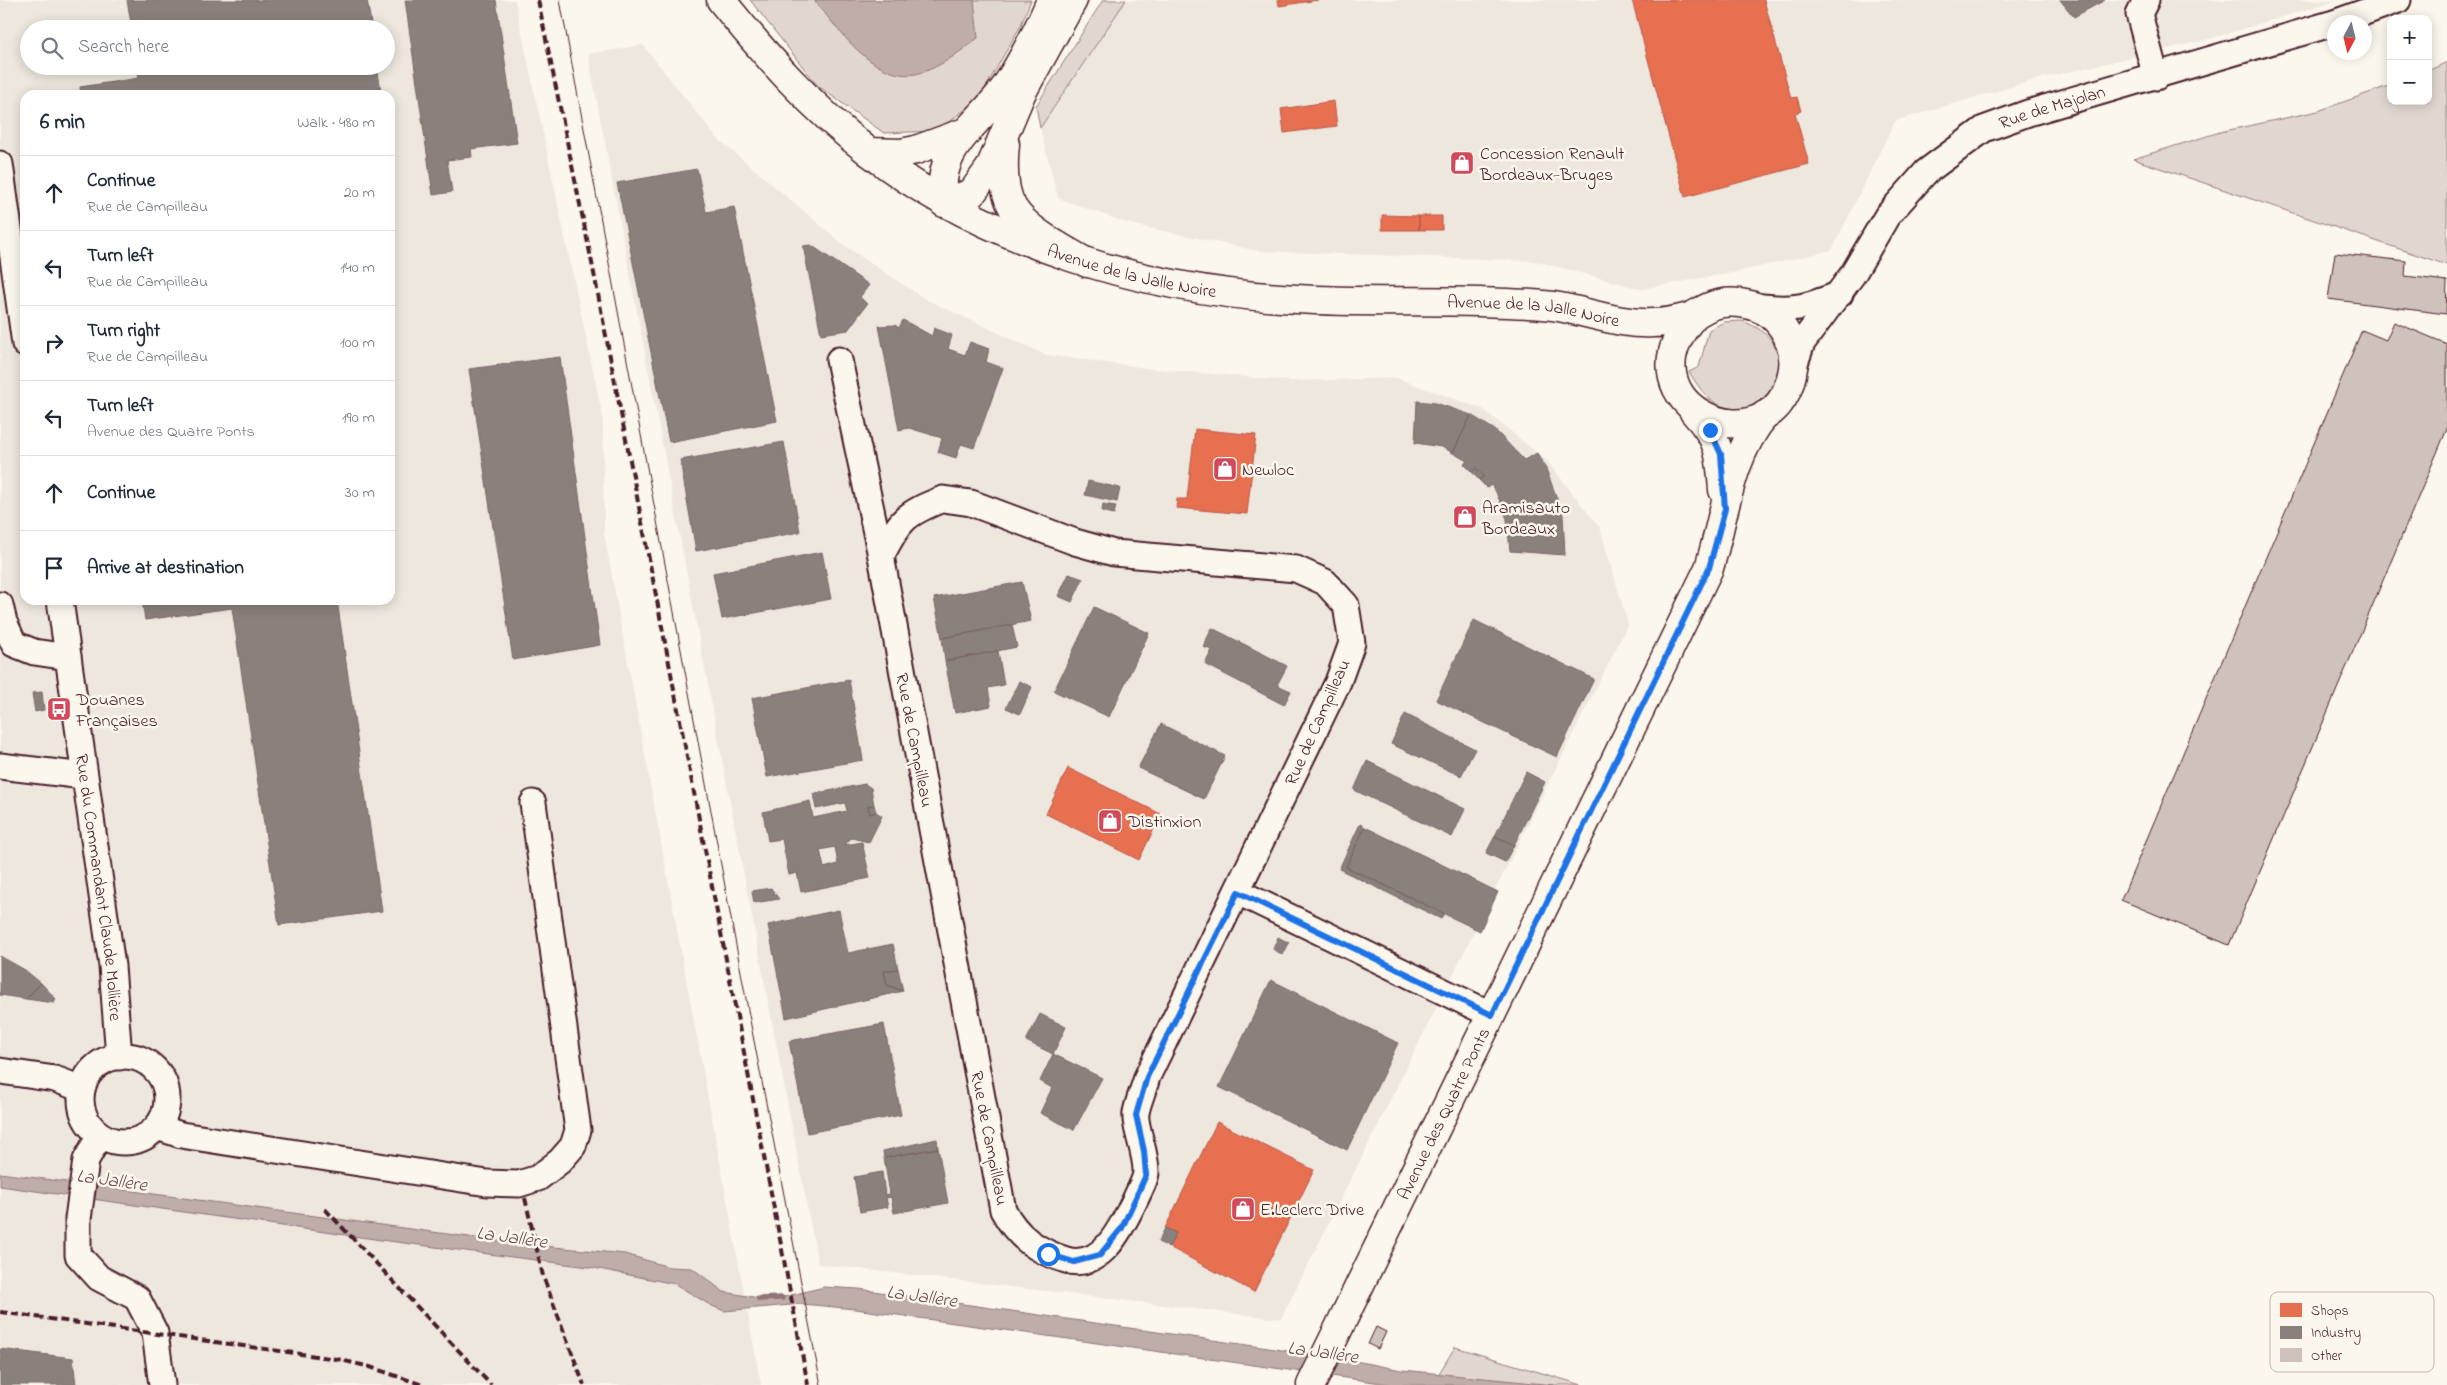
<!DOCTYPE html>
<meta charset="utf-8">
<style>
:root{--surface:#fff;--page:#f2f2f3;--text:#1f2937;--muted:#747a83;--line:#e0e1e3}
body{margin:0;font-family:"Indie Flower",sans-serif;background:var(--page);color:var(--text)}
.controls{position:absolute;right:15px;top:15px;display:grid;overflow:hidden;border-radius:10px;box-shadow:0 2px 12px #0003}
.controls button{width:45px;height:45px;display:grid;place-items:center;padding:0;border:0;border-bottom:1px solid var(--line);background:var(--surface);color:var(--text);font:25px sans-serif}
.compass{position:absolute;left:2327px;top:15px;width:45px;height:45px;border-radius:50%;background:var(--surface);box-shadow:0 2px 12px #0003;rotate:187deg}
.stop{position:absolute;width:15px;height:15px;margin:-11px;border:4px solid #1a73e8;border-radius:50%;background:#fff}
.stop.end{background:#1a73e8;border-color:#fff;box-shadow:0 1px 5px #0008}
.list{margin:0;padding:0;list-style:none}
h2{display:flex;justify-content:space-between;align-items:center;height:65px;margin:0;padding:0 20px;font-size:21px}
h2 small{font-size:16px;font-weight:400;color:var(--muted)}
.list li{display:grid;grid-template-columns:32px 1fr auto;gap:15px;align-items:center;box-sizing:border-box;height:75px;padding:0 20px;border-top:1px solid var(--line)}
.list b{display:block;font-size:19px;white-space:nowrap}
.list p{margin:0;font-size:16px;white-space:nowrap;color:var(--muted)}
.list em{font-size:16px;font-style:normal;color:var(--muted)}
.icon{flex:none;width:28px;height:28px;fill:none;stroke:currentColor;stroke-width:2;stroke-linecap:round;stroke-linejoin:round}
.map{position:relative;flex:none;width:2447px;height:1385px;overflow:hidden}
.search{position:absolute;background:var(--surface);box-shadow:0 2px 12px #0003;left:20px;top:20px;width:375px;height:55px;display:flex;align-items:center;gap:12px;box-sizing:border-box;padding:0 18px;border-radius:28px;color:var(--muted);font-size:19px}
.panel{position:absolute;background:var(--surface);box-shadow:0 2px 12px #0003;left:20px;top:90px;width:375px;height:515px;border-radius:15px}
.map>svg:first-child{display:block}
.built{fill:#eee7de;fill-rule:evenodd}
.green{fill:#e2d7d0;stroke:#967b7e}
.water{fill:#bfadaa;stroke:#907477}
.shops{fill:#e76f51;stroke:#b85746}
.industry{fill:#8a817c;stroke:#776464;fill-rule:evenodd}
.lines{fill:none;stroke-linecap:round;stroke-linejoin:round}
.stream{stroke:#907477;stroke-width:5.5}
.building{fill:#cfc2bc;stroke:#4a1f2b}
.minor-casing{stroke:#4a1f2b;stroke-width:29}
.major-casing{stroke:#4a1f2b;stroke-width:31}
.highway-casing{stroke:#4a1f2b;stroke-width:31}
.minor{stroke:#fbf7ec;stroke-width:25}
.major{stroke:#fbf7ec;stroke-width:28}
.highway{stroke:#fbf7ec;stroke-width:28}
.tram{stroke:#4a1f2b;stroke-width:1}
.rail{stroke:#4a1f2b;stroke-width:4;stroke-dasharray:8 4;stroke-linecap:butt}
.route{stroke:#1a73e8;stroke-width:6}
.labels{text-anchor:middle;stroke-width:5;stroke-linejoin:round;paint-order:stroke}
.street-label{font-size:18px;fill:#4a1f2b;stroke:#fbf7ec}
.poi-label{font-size:18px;fill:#4a1f2b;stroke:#fbf7ec;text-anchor:start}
.water-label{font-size:19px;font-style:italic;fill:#6d4a51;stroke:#fbf7ec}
.key{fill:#fbf7ec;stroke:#c6b6b2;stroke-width:1}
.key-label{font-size:14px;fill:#4a1f2b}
</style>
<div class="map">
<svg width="2447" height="1385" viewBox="0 0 2447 1385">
<rect width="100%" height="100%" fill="#fbf7ec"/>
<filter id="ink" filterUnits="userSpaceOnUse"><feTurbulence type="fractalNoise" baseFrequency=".02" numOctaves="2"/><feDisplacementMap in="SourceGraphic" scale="10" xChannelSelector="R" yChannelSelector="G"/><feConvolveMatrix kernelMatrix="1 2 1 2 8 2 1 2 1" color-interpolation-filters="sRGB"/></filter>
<g filter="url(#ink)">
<path class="built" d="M0 0H515L603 418 604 533 761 1385H0ZM29 29H386V66H29ZM25 95H390V600H25Z
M1126 0H2337L2206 40 2042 78 1895 121 1832 250 1737 272 1641 289 1536 261 1259 251 1130 224 1058 198 1040 128Z
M643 45 716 137 845 246 925 299 1046 355 1155 369 1291 381 1396 378 1483 409 1547 461 1600 528 1628 624 1281 1319 818 1264 588 54Z"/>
<path class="green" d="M750 0H1031L1021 25 979 99 937 131 884 133 818 86Z
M1103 0H1126L1040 128 1036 106Z
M2447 62V265L2133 159 2220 132 2318 111 2391 85V101H2428V71Z
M1742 321C1819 348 1762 433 1714 402 1703 394 1696 383 1689 372L1699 367 1709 330 1724 322Z
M1455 1347 1582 1385H1432Z"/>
<path class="water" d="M814 0H974L978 38C962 50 945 64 926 71 879 90 840 31 814 0Z
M0 1173 513 1243 625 1254 669 1267 692 1268 724 1292 771 1300 824 1287 859 1289 1344 1359 1402 1370 1554 1385H1395L855 1309 802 1304 724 1311 710 1305 675 1284 589 1267 381 1240 0 1186Z"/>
<path class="shops" d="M1278 0H1318L1279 6Z
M1632 0H1764L1791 98 1797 97 1801 111 1795 113 1809 164 1685 197Z
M1334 101 1337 126 1284 133 1281 109Z
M1382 215 1419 216V230H1382Z
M1419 216H1442V230H1419Z
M1195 429 1256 435 1247 514 1176 508 1177 499H1187Z
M1068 768 1161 814 1139 860 1046 814Z
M1217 1122 1314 1170 1254 1292 1169 1247 1176 1233 1165 1228Z"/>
<path class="industry" d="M127 0H367L372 29H132Z
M405 0H496L517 143 471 149 472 157 447 160 452 192 433 195Z
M2060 0H2105L2074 17Z
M137 66H377L381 92 363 95H81L80 87 139 78Z
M697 169 706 212 734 207 777 421 669 442 617 183Z
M811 245 869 285 860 297 867 304 848 330 821 334 803 246Z
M903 320 932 336 934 328 952 335 948 349 965 355 970 342 989 349 986 362 1003 368 974 448 961 444 956 458 938 452 942 438 909 428 899 430 879 326 895 325 899 328Z
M560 357 600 645 513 660 469 369Z
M1417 401 1436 403 1471 415 1453 453 1442 447 1415 443Z
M1471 415 1495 430 1524 460 1537 453 1545 466 1563 515 1565 555 1510 551 1507 519 1496 492 1491 485 1487 488 1479 480 1484 476 1476 468 1472 472 1464 464 1467 461 1453 453Z
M784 442 800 532 696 551 680 460Z
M1476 468 1484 476 1479 480 1472 472Z
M1088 481 1120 488 1117 502 1085 495Z
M1103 504 1116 506 1114 514 1102 511Z
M822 552 831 599 722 619 713 573Z
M1069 574 1083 579 1072 602 1058 596Z
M1022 582 1031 621 942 638 934 598Z
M142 600H337L382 911 279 925 232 608 145 620Z
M1094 607 1149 633 1109 717 1054 691Z
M1474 620 1594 679 1557 757 1436 700Z
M1012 625 1017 647 945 661 942 638Z
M1212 628 1287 666 1277 685 1291 691 1284 705 1205 664 1212 650 1203 647Z
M998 651 1004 685 988 688 991 706 955 713 945 661Z
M849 680 863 760 767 777 752 698Z
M1019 681 1032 687 1020 714 1006 708Z
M42 692 44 710 35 712 32 693Z
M1405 714 1475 749 1461 776 1391 744Z
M1161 724 1225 756 1204 799 1138 768Z
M1367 761 1465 809 1452 837 1354 790Z
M1526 772 1545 782 1514 845 1495 836Z
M865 784 871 788 874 805 868 806 870 814 876 812 882 816 869 842 851 838 845 845 862 842 870 878 801 892 797 873 789 875 782 839 768 841 763 812 810 801 813 818 847 811 845 803 816 809 813 794ZM835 847 838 864 824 868 820 850Z
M874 805 876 812 870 814 868 806Z
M1360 824 1365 827 1346 867 1444 913 1441 919 1339 869Z
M1365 827 1498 892 1480 931 1346 867Z
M1495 836 1514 845 1505 862 1486 853Z
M771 888 779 899 754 903 752 891Z
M839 910 848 953 893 944 898 969 884 971 887 985 903 991 786 1018 768 925Z
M1278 937 1289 943 1283 955 1273 949Z
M0 956 25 970 41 983 26 999 0 995Z
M898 969 903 991 887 985 884 971Z
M1271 980 1398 1043 1347 1150 1219 1087Z
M41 983 56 999 54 1003 26 999Z
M1040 1014 1066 1027 1053 1054 1026 1041Z
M884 1024 901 1115 807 1133 789 1041Z
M1053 1054 1102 1078 1074 1130 1040 1113 1052 1088 1040 1081Z
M937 1139 938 1148 884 1158 883 1151Z
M938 1148 948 1203 894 1213 891 1197 886 1198 888 1207 860 1212 854 1177 882 1172 885 1195 890 1194 884 1158Z
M1165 1228 1176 1233 1169 1247 1158 1242Z
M0 1349 73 1358 76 1385H0Z"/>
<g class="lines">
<path class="stream" d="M759 1299 782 1298"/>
</g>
<path class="building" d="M2335 253 2406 261 2405 276 2447 281 2446 314 2328 299Z
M2394 322 2447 344V429L2229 945 2121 900 2362 330 2386 340Z
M1376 1327 1386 1332 1378 1349 1368 1344Z"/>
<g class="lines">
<defs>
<g id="minor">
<path d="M2146 0 2139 14 2156 77"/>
<path d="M2337 22 2398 0"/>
<path d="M0 164 25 344"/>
<path d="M1754 306C1792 311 1805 308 1840 294"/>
<path d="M839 360 881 556"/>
<path id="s1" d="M1794 366 1802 343 1853 274 1887 216 1926 172 1984 129 2028 113 2334 23"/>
<path d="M943 499 971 503 1075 542 1114 553 1296 569 1325 582 1346 605 1352 643 1338 682 1147 1077C1144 1089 1138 1101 1136 1113 1134 1126 1147 1155 1146 1173 1145 1181 1139 1191 1136 1198 1123 1224 1103 1271 1066 1260 1037 1251 1017 1237 1003 1210L881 556C901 519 904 514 943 499Z"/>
<path id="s2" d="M60 600 112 966 119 1057"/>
<path d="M0 605 4 622 14 644 34 652 68 657"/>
<path d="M0 766 84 776"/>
<path d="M1238 892 1492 1015"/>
<circle cx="124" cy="1099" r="43"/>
<path d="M0 1071 55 1079 82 1089"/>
<path d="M157 1127 181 1135 487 1183 519 1184 538 1178 560 1161 573 1146 578 1130 533 803"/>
<path d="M100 1135 86 1160 78 1219V1255L99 1278 137 1298 155 1333 162 1385"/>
</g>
<g id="major">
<path id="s3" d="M721 0C765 55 813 109 869 152 987 244 1149 292 1297 299 1358 303 1419 300 1480 302 1504 303 1529 303 1553 306 1587 311 1619 325 1653 323 1665 323 1678 320 1689 317 1696 315 1702 310 1709 307 1728 299 1754 302 1771 315 1788 329 1797 353 1792 374 1771 475 1614 404 1694 316"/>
<path d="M1694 412C1720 441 1720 452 1723 490"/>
<path id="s4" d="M1311 1385 1709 568C1725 516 1729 458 1765 415"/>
</g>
<path id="highway" d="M1051 0C1041 25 1021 63 1006 86 978 126 934 148 944 203L972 193 990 168 1021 94 1073 0
M1005 144C1003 164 1002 190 1013 208 1027 231 1064 249 1087 263
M869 152 901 153 916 150 968 131"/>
</defs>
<use href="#minor" class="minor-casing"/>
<use href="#major" class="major-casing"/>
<use href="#highway" class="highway-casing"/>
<use href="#minor" class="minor"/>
<use href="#major" class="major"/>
<use href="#highway" class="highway"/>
<path class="tram" d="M560 0 749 1015 821 1385"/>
<path class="rail" d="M538 0 592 263 808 1385
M525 1198 543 1276 584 1385
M325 1209 491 1385
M0 1312 337 1359 370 1367 423 1385"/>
</g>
</g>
<g class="lines" filter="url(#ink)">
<path class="route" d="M1048 1254 1074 1262 1100 1255 1122 1228 1146 1175 1144 1151 1136 1115 1147 1077 1238 892 1492 1015 1709 568 1725 509 1721 454 1710 430"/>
</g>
<defs>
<symbol id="shop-square" viewBox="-11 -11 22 22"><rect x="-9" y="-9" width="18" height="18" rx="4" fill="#d1495b" stroke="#fbf7ec"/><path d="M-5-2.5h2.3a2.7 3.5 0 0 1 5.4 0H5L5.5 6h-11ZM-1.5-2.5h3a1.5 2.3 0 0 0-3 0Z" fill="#fff"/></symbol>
<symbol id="bus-square" viewBox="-11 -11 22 22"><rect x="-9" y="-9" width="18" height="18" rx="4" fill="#d1495b" stroke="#fbf7ec"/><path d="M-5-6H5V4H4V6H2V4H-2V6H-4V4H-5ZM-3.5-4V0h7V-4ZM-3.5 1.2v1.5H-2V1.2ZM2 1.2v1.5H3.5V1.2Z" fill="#fff"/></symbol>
</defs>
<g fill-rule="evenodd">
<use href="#shop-square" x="1448" y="149" width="28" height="28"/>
<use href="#shop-square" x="1211" y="455" width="28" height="28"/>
<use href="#shop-square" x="1451" y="503" width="28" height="28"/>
<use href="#bus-square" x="45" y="695" width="28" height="28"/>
<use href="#shop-square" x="1096" y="807" width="28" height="28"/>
<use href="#shop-square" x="1229" y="1195" width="28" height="28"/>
</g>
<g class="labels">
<g class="street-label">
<text dy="6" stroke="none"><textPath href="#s1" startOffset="380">Rue de Majolan</textPath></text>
<text dy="6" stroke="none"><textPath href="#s3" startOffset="504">Avenue de la Jalle Noire</textPath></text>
<text dy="6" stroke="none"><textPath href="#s3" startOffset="909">Avenue de la Jalle Noire</textPath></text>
<text transform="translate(1317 722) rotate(-66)" y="6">Rue de Campilleau</text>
<text transform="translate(915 740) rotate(79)" y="6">Rue de Campilleau</text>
<text dy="6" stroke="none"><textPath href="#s2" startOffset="290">Rue du Commandant Claude Mollière</textPath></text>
<text dy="6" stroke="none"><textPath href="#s4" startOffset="302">Avenue des Quatre Ponts</textPath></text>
<text transform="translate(990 1138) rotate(79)" y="6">Rue de Campilleau</text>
</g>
<g class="poi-label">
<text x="1480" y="159">Concession Renault<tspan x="1480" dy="21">Bordeaux-Bruges</tspan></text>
<text x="1242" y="475">Newloc</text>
<text x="1482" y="513">Aramisauto<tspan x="1482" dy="21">Bordeaux</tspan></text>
<text x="76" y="705">Douanes<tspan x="76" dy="21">Françaises</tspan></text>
<text x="1128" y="827">Distinxion</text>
<text x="1260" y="1215">E.Leclerc Drive</text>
</g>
<g class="water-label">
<text transform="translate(112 1179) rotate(8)" y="7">La Jallère</text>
<text transform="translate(512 1236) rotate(8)" y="7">La Jallère</text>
<text transform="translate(922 1295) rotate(8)" y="7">La Jallère</text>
<text transform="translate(1323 1351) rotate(8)" y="7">La Jallère</text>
</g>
</g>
<rect x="2270" y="1292" width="164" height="80" rx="8" class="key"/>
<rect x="2280" y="1303" width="22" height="14" fill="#e76f51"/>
<rect x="2280" y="1326" width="22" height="13" fill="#8a817c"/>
<rect x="2280" y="1348" width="22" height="14" fill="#cfc2bc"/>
<g class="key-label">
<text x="2311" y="1315">Shops</text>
<text x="2311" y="1337">Industry</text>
<text x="2311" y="1360">Other</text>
</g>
</svg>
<div class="controls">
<button>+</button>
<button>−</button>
</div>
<svg class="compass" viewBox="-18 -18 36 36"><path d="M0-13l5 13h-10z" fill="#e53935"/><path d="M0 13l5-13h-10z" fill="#747a83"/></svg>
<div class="stop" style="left:1048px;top:1254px"></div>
<div class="stop end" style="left:1710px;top:430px"></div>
<div class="search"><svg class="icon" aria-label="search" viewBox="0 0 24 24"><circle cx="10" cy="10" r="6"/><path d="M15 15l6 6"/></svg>Search here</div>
<section class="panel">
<h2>6 min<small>Walk · 480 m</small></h2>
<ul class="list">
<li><svg class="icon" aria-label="ahead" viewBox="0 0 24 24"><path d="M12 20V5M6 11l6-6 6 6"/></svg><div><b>Continue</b><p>Rue de Campilleau</p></div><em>20 m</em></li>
<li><svg class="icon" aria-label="left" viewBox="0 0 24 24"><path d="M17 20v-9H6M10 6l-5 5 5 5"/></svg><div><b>Turn left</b><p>Rue de Campilleau</p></div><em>140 m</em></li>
<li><svg class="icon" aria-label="right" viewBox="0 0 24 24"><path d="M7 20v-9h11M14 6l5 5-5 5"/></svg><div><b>Turn right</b><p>Rue de Campilleau</p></div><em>100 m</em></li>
<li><svg class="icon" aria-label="left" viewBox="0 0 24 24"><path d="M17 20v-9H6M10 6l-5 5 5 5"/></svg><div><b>Turn left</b><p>Avenue des Quatre Ponts</p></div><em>190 m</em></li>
<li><svg class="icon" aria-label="ahead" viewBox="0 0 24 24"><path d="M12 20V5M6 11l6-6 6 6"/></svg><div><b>Continue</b></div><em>30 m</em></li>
<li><svg class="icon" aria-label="arrive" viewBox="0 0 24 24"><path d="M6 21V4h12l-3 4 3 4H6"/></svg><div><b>Arrive at destination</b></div></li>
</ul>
</section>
</div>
